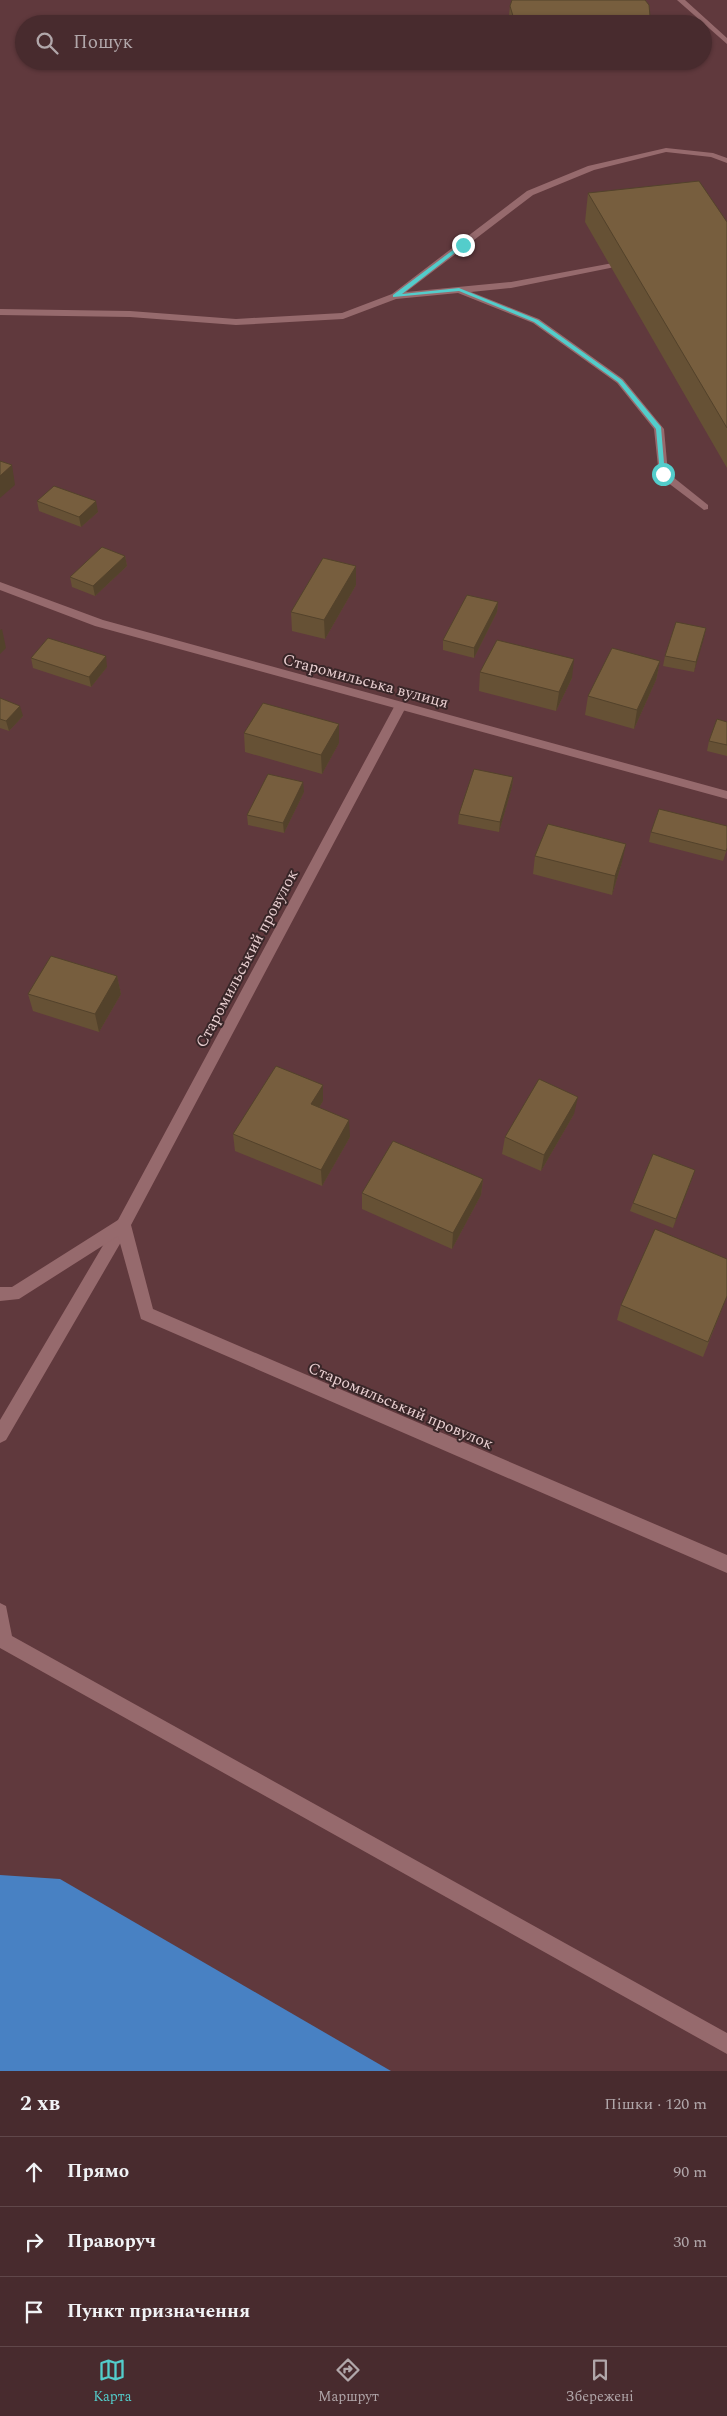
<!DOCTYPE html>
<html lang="uk">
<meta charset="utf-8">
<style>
:root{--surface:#482b2e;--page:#4f3336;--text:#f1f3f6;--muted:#b1a7aa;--line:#60474a;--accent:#53cdcb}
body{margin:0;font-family:Spectral,serif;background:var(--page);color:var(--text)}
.stop{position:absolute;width:15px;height:15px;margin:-11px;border:4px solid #53cdcb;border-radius:50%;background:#fff}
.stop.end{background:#53cdcb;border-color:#fff;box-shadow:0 1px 5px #0008}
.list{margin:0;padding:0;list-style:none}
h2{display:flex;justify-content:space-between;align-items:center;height:65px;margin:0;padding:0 20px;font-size:21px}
h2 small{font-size:16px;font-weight:400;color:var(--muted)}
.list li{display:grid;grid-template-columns:32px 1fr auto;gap:15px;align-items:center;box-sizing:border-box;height:70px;padding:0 20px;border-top:1px solid var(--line)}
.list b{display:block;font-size:19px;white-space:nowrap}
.list em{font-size:16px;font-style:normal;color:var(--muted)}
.icon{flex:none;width:28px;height:28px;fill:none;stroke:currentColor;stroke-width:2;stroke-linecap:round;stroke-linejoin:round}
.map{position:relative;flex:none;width:727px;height:2071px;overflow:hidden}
.search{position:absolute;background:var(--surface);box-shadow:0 1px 4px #0004;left:15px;right:15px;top:15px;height:55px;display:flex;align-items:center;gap:12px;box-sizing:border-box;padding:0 18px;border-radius:28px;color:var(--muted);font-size:19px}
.sheet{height:275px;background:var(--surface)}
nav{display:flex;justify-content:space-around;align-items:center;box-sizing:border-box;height:70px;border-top:1px solid var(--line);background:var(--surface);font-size:14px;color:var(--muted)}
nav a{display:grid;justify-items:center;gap:2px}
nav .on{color:var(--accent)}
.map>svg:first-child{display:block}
.water{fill:#4881c3}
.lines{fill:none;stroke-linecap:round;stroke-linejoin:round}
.service{fill:#966a6d;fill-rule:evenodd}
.minor{fill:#966a6d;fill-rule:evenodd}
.tertiary{fill:#966a6d;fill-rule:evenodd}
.wall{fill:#665135}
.shaded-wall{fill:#53422b}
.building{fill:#775e3e;stroke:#53422b}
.route{fill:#53cdcb}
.labels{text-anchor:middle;stroke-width:4;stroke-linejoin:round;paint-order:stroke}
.street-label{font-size:16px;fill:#e9cfd1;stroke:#392628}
</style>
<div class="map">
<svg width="727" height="2071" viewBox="0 0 727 2071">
<rect width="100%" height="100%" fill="#60393d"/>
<path class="water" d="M0 1875 60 1879 391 2071H0Z"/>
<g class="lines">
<path class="service" d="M677 0H685L727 38V44Z
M666 148 713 153 727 158V163L711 157 666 152 594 170 533 195 406 292 511 282 613 263V267L610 268 511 288 471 292 539 319 623 379 664 429 668 473 708 505V509L704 510 659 476 654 429 617 383 533 323 458 293 396 299 343 319 236 325 130 317 0 315V309L130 311 236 319 342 313 392 294 527 191 588 166Z
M123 1218 128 1220 130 1225 128 1230 6 1440 0 1443V1420L118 1220Z
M0 1603 6 1606 12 1636 727 2033V2054L0 1648Z"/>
<path class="minor" d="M400 703 406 707 131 1225 153 1309 727 1555V1573L141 1319 118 1236 19 1299 0 1301V1287H12L118 1220 394 707Z"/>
<path class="tertiary" d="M0 582 103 620 727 791V799L95 626 0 590Z"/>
</g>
<path class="wall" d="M510 6 650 16 649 24H508Z
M588 193 727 222V468L585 222Z
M37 501 98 512 81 527 39 511Z
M125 556 127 566 95 596 72 587 70 577Z
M356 566V585L325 639 292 631 291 612Z
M498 602 497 612 474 658 443 650V640Z
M706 628 694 672 663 666 665 656Z
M31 658 107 667 91 687 33 668Z
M660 661 656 680 634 729 585 715 588 696Z
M480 672 572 678 556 711 479 691Z
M0 698 23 716 9 731 0 728Z
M727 722V756L707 751 709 741Z
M244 733 339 743 322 774 245 752Z
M513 777 512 787 499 832 458 824 459 814Z
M304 792 284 833 248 825 247 815Z
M651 832 727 849 723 861 649 842Z
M535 856 622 862 612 895 533 874Z
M117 976 121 994 99 1032 33 1011 28 994Z
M323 1101 319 1108 350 1137 322 1186 235 1151 233 1134Z
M574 1114 541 1171 502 1154 505 1137Z
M483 1179 481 1195 452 1249 362 1209V1193Z
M692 1179 673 1228 630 1211 633 1203Z
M727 1296 703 1357 617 1320 621 1305Z"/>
<path class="shaded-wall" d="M650 16 649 24H643Z
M12 465 15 485 0 498V476Z
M96 501 98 512 81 527 79 517Z
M125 556 127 566 95 596 93 586Z
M356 566V585L325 639 324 620Z
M498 602 497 612 474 658V648Z
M706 628 704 638 694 672 696 662Z
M2 629 6 648 0 654V630Z
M106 656 107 667 91 687 89 677Z
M574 659 572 678 556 711 559 692Z
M660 661 656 680 634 729 637 710Z
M20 706 23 716 9 731 6 721Z
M339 724V743L322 774 321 755Z
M513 777 512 787 499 832 500 822Z
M303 782 304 792 284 833 283 823Z
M626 844 622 862 612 895 615 876Z
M117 976 121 994 99 1032 95 1014Z
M323 1085V1101L311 1121V1104Z
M578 1097 574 1114 541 1171 544 1155Z
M349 1120 350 1137 322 1186 321 1170Z
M695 1170 692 1179 673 1228 676 1219Z
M483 1179 481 1195 452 1249 453 1233Z"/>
<path class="building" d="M512 0H645L649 5 650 16 643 24H523L513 16 510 6Z
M699 181 727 222V428L588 193Z
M0 461 12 465 0 476Z
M54 486 96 501 79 517 37 501Z
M102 547 125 556 93 586 70 577Z
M323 558 356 566 324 620 291 612Z
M467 595 498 602 474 648 443 640Z
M676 622 706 628 696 662 665 656Z
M48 638 106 656 89 677 31 658Z
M497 640 574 659 559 692 480 672Z
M612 648 660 661 637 710 588 696Z
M0 698 20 706 6 721 0 719Z
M263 703 339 724 321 755 244 733Z
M717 719 727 722V745L709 741Z
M474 769 513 777 500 822 459 814Z
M268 774 303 782 283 823 247 815Z
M659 809 727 826V848L726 851 651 832Z
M548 824 626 844 615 876 535 856Z
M51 956 117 976 95 1014 28 994Z
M276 1066 323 1085 311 1104 349 1120 321 1170 233 1134Z
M539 1079 578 1097 544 1155 505 1137Z
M393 1141 483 1179 453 1233 362 1193Z
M653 1154 695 1170 676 1219 633 1203Z
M655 1229 727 1259V1296L708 1342 621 1305Z"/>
<path class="route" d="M461 244 465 245 402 294 459 288 538 320 622 380 661 427 665 475 660 474 656 429 618 382 534 322 459 291 393 297V295Z"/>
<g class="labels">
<g class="street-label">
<text transform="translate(366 680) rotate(15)" y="6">Старомильська вулиця</text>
<text transform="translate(246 958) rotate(-62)" y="6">Старомильський провулок</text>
<text transform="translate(401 1405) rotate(23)" y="6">Старомильський провулок</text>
</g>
</g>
</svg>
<div class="stop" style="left:663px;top:474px"></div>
<div class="stop end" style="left:463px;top:245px"></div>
<div class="search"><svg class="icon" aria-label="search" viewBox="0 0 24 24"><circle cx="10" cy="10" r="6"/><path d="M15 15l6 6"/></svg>Пошук</div>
</div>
<section class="sheet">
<h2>2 хв<small>Пішки · 120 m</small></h2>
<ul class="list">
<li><svg class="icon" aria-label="ahead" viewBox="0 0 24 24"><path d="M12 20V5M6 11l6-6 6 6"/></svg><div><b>Прямо</b></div><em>90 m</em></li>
<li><svg class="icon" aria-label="right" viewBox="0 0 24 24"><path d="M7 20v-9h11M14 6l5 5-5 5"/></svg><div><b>Праворуч</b></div><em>30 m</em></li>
<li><svg class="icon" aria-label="arrive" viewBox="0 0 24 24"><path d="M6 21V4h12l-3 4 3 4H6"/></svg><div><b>Пункт призначення</b></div></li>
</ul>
</section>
<nav>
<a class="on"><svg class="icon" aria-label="map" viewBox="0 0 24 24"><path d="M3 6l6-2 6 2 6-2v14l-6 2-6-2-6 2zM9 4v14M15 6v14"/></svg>Карта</a>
<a><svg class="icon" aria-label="directions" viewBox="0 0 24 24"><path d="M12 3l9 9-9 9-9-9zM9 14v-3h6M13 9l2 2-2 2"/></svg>Маршрут</a>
<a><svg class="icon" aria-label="saved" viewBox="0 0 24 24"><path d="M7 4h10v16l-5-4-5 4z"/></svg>Збережені</a>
</nav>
